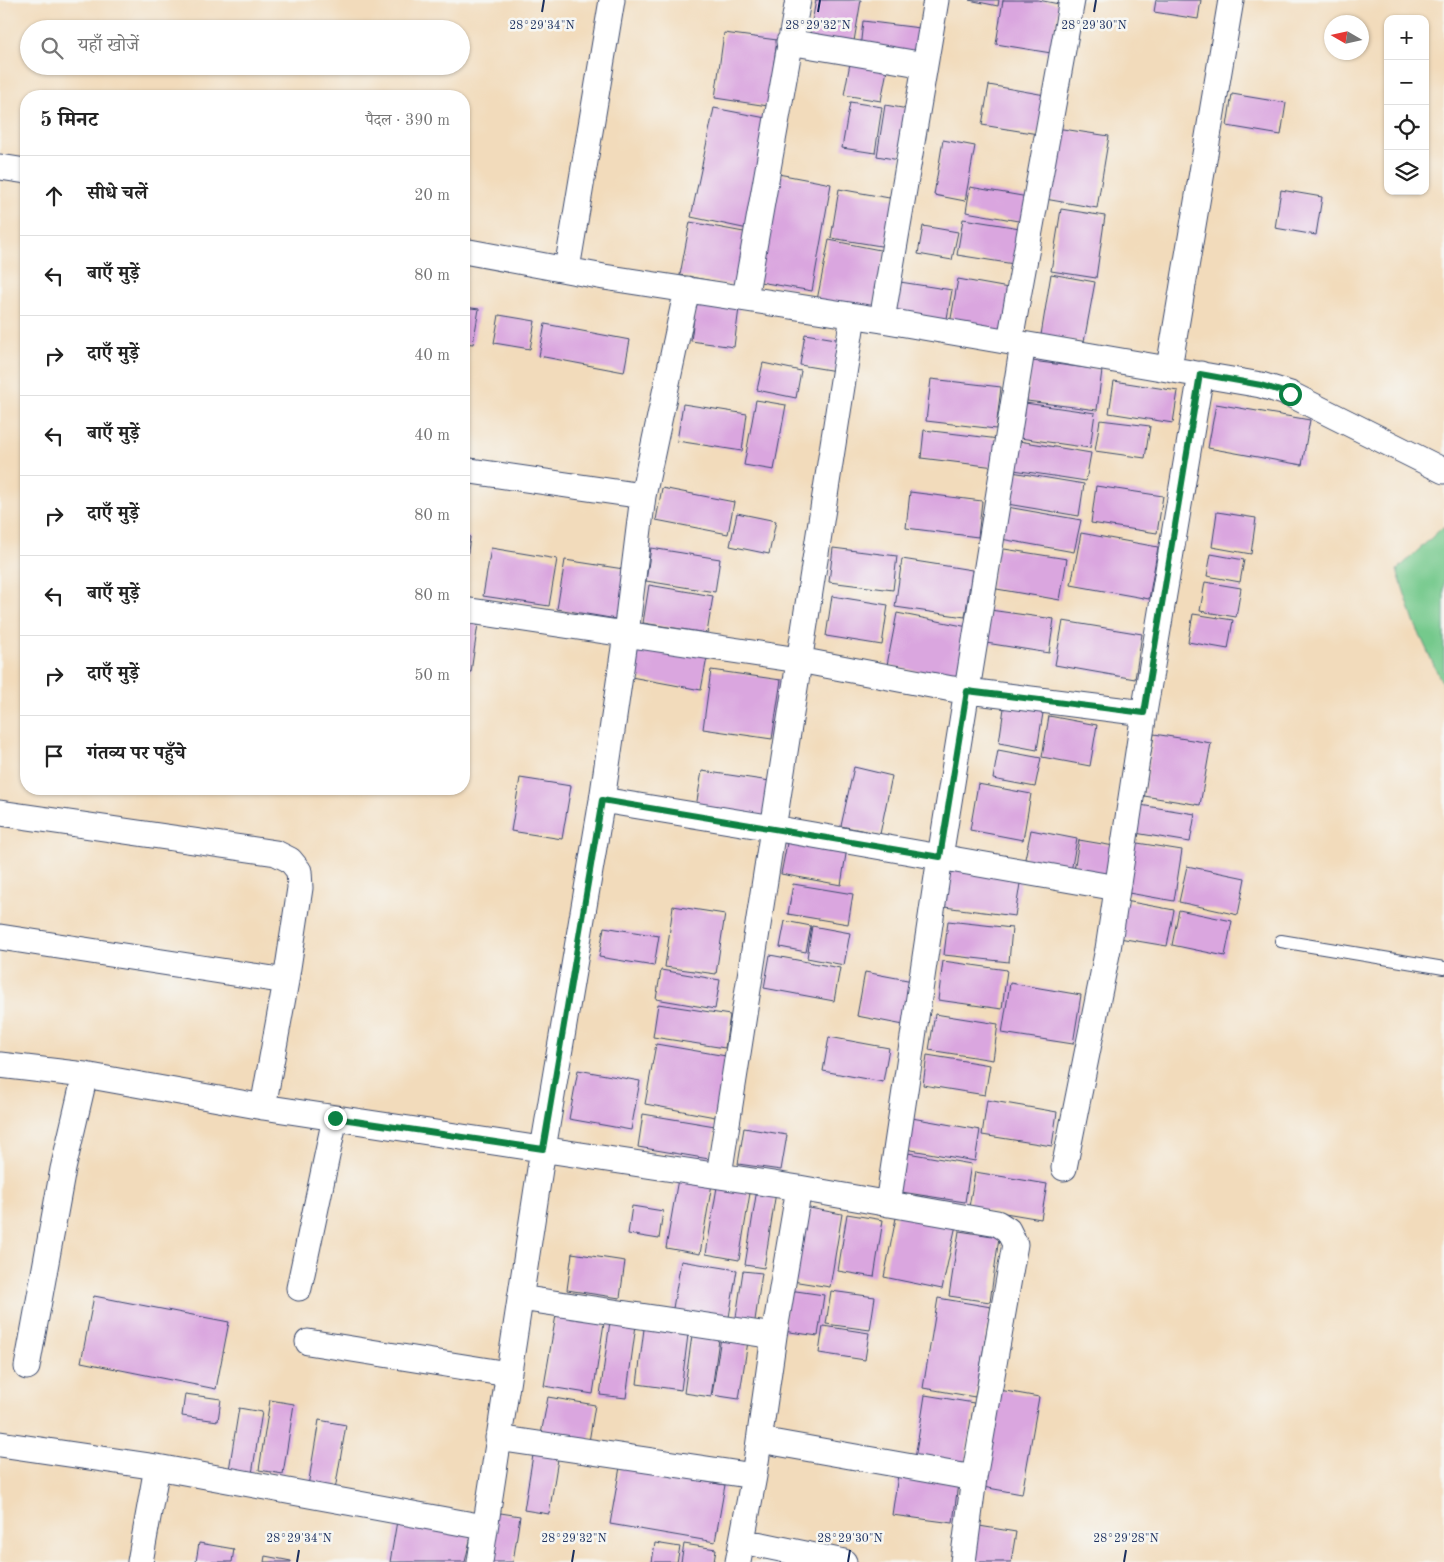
<!DOCTYPE html>
<html lang="hi">
<meta charset="utf-8">
<style>
:root{--surface:#fff;--page:#f2f2f2;--text:#222;--muted:#767676;--line:#e0e0e0}
body{margin:0;font-family:"Old Standard TT","Noto Serif Devanagari",serif;background:var(--page);color:var(--text)}
.controls{position:absolute;right:15px;top:15px;display:grid;overflow:hidden;border-radius:10px;box-shadow:0 1px 4px #0004}
.controls button{width:45px;height:45px;display:grid;place-items:center;padding:0;border:0;border-bottom:1px solid var(--line);background:var(--surface);color:var(--text);font:25px sans-serif}
.compass{position:absolute;left:1324px;top:15px;width:45px;height:45px;border-radius:50%;background:var(--surface);box-shadow:0 1px 4px #0004;rotate:279deg}
.stop{position:absolute;width:15px;height:15px;margin:-11px;border:4px solid #0b8043;border-radius:50%;background:#fff}
.stop.end{background:#0b8043;border-color:#fff;box-shadow:0 1px 5px #0008}
.list{margin:0;padding:0;list-style:none}
h2{display:flex;justify-content:space-between;align-items:center;height:65px;margin:0;padding:0 20px;font-size:21px}
h2 small{font-size:16px;font-weight:400;color:var(--muted)}
.list li{display:grid;grid-template-columns:32px 1fr auto;gap:15px;align-items:center;box-sizing:border-box;height:80px;padding:0 20px;border-top:1px solid var(--line)}
.list b{display:block;font-size:19px;white-space:nowrap}
.list em{font-size:16px;font-style:normal;color:var(--muted)}
.icon{flex:none;width:28px;height:28px;fill:none;stroke:currentColor;stroke-width:2;stroke-linecap:round;stroke-linejoin:round}
.map{position:relative;flex:none;width:1444px;height:1562px;overflow:hidden}
.search{position:absolute;background:var(--surface);box-shadow:0 1px 4px #0004;left:20px;top:20px;width:450px;height:55px;display:flex;align-items:center;gap:12px;box-sizing:border-box;padding:0 18px;border-radius:28px;color:var(--muted);font-size:19px}
.panel{position:absolute;background:var(--surface);box-shadow:0 1px 4px #0004;left:20px;top:90px;width:450px;height:705px;border-radius:20px}
.map>svg:first-child{display:block}
.green{fill:#75c98c;stroke:#487c75}
.building{fill:#daa6df}
.lines{fill:none;stroke-linecap:round;stroke-linejoin:round}
.service-casing{stroke:#3b496c;stroke-width:14}
.minor-casing{stroke:#3b496c;stroke-width:27}
.service{stroke:#fff;stroke-width:12}
.minor{stroke:#fff;stroke-width:25}
.route{stroke:#0b8043;stroke-width:6}
.ticks{fill:none;stroke:#1b2f5e;stroke-width:2}
.ticks-label{font-size:12px;text-anchor:middle;fill:#1b2f5e;stroke:#f6f6f2;stroke-width:5;stroke-linejoin:round;paint-order:stroke}
</style>
<div class="map">
<svg width="1444" height="1562" viewBox="0 0 1444 1562">
<rect width="100%" height="100%" fill="#f6f6f2"/>
<filter id="ink" filterUnits="userSpaceOnUse"><feTurbulence type="fractalNoise" baseFrequency=".02" numOctaves="2"/><feDisplacementMap in="SourceGraphic" scale="10" xChannelSelector="R" yChannelSelector="G"/><feConvolveMatrix kernelMatrix="1 2 1 2 8 2 1 2 1" color-interpolation-filters="sRGB"/></filter>
<filter id="wash" filterUnits="userSpaceOnUse"><feTurbulence type="fractalNoise" baseFrequency=".0096" numOctaves="4" result="noise"/><feDisplacementMap in="SourceGraphic" scale="20" xChannelSelector="R" yChannelSelector="G"/><feGaussianBlur stdDeviation="1.12" result="paint"/><feColorMatrix in="noise" values="0 0 0 0 0 0 0 0 0 0 0 0 0 0 0 0 0 1.4 0 .05"/><feComposite in="paint" operator="in"/></filter>
<g filter="url(#wash)">
<rect width="100%" height="100%" fill="#f2dbbb"/>
<path class="green" d="M1444 526V687L1414 622 1397 570Z"/>
<g id="blocks">
<path class="building" d="M816 0H861L853 47 809 39Z
M969 0H999L998 6Z
M1003 0H1038L1059 4 1051 53 996 44Z
M1156 0H1201L1198 19 1154 12Z
M863 21 920 28 916 56 860 49Z
M724 33 777 40 768 106 715 98Z
M851 58 888 65 881 101 844 95Z
M989 85 1045 95 1038 134 982 125Z
M1232 94 1286 103 1281 135 1227 126Z
M850 102 882 107 875 153 842 148Z
M885 105 908 109 899 160 877 156Z
M714 108 771 119 748 229 691 217Z
M1056 128 1109 136 1097 208 1045 199Z
M943 140 975 146 965 201 934 195Z
M773 173 831 184 812 291 754 281Z
M970 187 1028 197 1024 222 966 212Z
M839 189 895 199 887 247 831 238Z
M1281 190 1322 197 1316 235 1275 228Z
M1061 209 1105 216 1096 278 1051 271Z
M963 219 1020 228 1014 264 957 255Z
M690 222 749 233 739 286 680 275Z
M923 226 958 232 952 260 918 254Z
M829 240 885 251 873 311 817 300Z
M1051 274 1095 282 1084 342 1041 335Z
M958 279 1014 289 1005 334 950 324Z
M900 282 952 290 946 324 895 316Z
M696 302 739 308 734 347 691 341Z
M464 307 479 309 473 344 464 343Z
M499 315 535 321 530 349 494 343Z
M545 324 630 340 624 372 539 356Z
M805 334 842 340 836 371 800 365Z
M1032 361 1102 370 1097 410 1027 401Z
M763 363 801 371 796 398 757 390Z
M931 379 1001 387 996 429 926 421Z
M1114 381 1178 391 1173 423 1109 413Z
M756 400 786 405 774 470 744 465Z
M1025 403 1095 413 1090 448 1020 438Z
M683 404 747 414 742 451 677 441Z
M1216 404 1310 420 1302 465 1208 448Z
M1100 420 1150 426 1145 458 1095 451Z
M924 430 999 439 995 467 921 458Z
M1019 441 1091 453 1086 481 1014 470Z
M1012 472 1084 484 1079 516 1007 504Z
M1096 486 1163 496 1157 533 1091 523Z
M662 488 734 502 728 534 656 520Z
M910 492 982 501 978 537 906 528Z
M1007 507 1081 520 1074 552 1001 539Z
M1217 512 1256 518 1251 554 1212 547Z
M737 513 776 521 769 554 730 546Z
M1081 533 1158 547 1149 599 1071 585Z
M464 535 470 537 465 572H464Z
M491 548 557 559 549 606 483 596Z
M651 548 720 559 715 592 646 581Z
M833 548 897 556 893 590 829 582Z
M998 548 1067 559 1060 600 991 588Z
M1211 554 1244 560 1240 582 1207 576Z
M902 559 972 570 965 617 895 607Z
M565 560 630 570 622 620 557 609Z
M1205 582 1241 588 1236 617 1200 611Z
M649 585 713 596 707 633 643 623Z
M832 596 888 605 882 645 826 636Z
M990 610 1054 619 1049 653 986 643Z
M897 613 968 627 959 679 887 665Z
M1193 614 1233 620 1228 649 1188 642Z
M1063 621 1142 634 1135 679 1055 665Z
M464 622 478 624 471 672 464 671Z
M638 639 708 652 701 690 631 677Z
M711 670 781 680 772 739 703 729Z
M1005 701 1044 707 1037 750 999 743Z
M1049 716 1097 725 1090 766 1042 757Z
M1154 734 1211 743 1200 805 1144 796Z
M998 750 1041 758 1035 787 993 779Z
M854 767 892 776 880 834 841 826Z
M702 771 770 781 764 818 696 807Z
M520 778 571 786 562 839 511 831Z
M978 784 1031 794 1023 840 970 830Z
M1140 805 1195 814 1190 842 1135 833Z
M1031 830 1077 839 1070 877 1023 868Z
M788 838 847 848 841 885 781 874Z
M1079 840 1114 846 1108 883 1073 877Z
M1131 842 1182 850 1174 901 1123 892Z
M1187 866 1245 878 1238 915 1179 902Z
M949 868 1021 877 1015 916 944 907Z
M793 884 853 894 848 924 788 914Z
M1120 900 1174 910 1167 946 1113 937Z
M673 906 725 914 716 974 665 967Z
M1179 910 1232 921 1225 956 1172 945Z
M785 921 811 926 806 952 780 947Z
M948 921 1012 928 1009 962 944 955Z
M812 926 850 933 844 965 807 958Z
M604 927 659 936 654 966 599 957Z
M770 955 840 968 834 1001 764 988Z
M943 961 1007 970 1002 1009 938 1000Z
M661 970 720 980 715 1009 656 999Z
M865 972 918 982 909 1026 857 1016Z
M1010 983 1081 995 1073 1044 1002 1033Z
M658 1004 730 1015 725 1048 653 1037Z
M935 1014 998 1024 993 1060 929 1050Z
M829 1037 889 1048 883 1082 823 1071Z
M656 1044 726 1056 715 1117 645 1104Z
M927 1055 990 1065 985 1095 923 1085Z
M578 1070 640 1081 631 1130 569 1119Z
M987 1100 1057 1112 1052 1146 982 1135Z
M643 1114 715 1126 709 1159 638 1147Z
M906 1117 980 1130 975 1161 900 1148Z
M744 1128 787 1135 781 1170 738 1164Z
M902 1152 971 1164 965 1202 895 1191Z
M975 1172 1047 1184 1041 1219 969 1207Z
M678 1179 712 1184 700 1254 666 1248Z
M717 1187 750 1193 739 1260 706 1254Z
M757 1189 776 1192 764 1268 745 1265Z
M632 1206 663 1211 659 1239 628 1234Z
M804 1207 842 1214 830 1287 792 1281Z
M897 1213 956 1225 942 1289 884 1277Z
M847 1214 883 1220 874 1277 838 1271Z
M959 1231 999 1237 990 1302 949 1296Z
M572 1253 625 1261 620 1298 567 1290Z
M681 1261 737 1270 728 1323 672 1314Z
M743 1271 762 1273 754 1327 735 1324Z
M789 1290 824 1295 818 1336 783 1331Z
M831 1291 875 1297 870 1330 826 1324Z
M94 1296 229 1322 216 1389 81 1362Z
M938 1298 991 1307 975 1397 923 1388Z
M556 1315 604 1323 593 1394 544 1386Z
M610 1321 636 1325 626 1398 600 1395Z
M645 1321 689 1327 681 1390 637 1384Z
M823 1326 869 1333 865 1360 819 1353Z
M693 1328 720 1332 711 1397 684 1393Z
M722 1331 749 1335 739 1399 712 1395Z
M994 1389 1039 1397 1022 1494 977 1486Z
M185 1394 221 1399 218 1421 182 1416Z
M925 1395 974 1403 964 1466 915 1459Z
M548 1397 595 1405 588 1448 540 1440Z
M270 1400 294 1404 283 1474 259 1470Z
M239 1408 262 1412 252 1474 229 1470Z
M319 1420 346 1425 335 1490 308 1486Z
M534 1449 559 1453 549 1514 524 1510Z
M620 1467 725 1485 715 1542 610 1524Z
M898 1475 958 1483 953 1523 892 1515Z
M494 1512 520 1516 513 1562H487Z
M397 1521 471 1536 465 1562H390Z
M973 1525 1016 1532 1011 1562H967Z
M199 1543 234 1549 232 1562H196Z
M655 1543 680 1547 677 1562H652Z
M684 1544 716 1549 714 1562H681Z
M265 1556 291 1561V1562H264Z"/>
</g>
</g>
<g filter="url(#ink)">
<use href="#blocks" fill-opacity="0" stroke="#3b496c" stroke-width="1"/>
<g class="lines">
<defs>
<path id="service" d="M1281 941 1444 968"/>
<path id="minor" d="M789 42 925 65
M0 167 26 171
M464 251 604 277 882 320 1261 385 1290 394 1444 471
M567 269 612 0
M745 298 798 0
M882 320 936 0
M1010 341 1072 0
M1169 368 1231 0
M464 470 643 496
M464 610 799 660 952 689 1144 713
M602 800 773 828 1117 888
M0 813 276 853 290 860 299 871 300 888 286 981 263 1107
M0 937 286 981
M0 1065 85 1075 263 1107 799 1188 774 1336 754 1476 738 1562
M1064 1168 1108 949 1144 713 1201 374
M719 1175 853 316
M799 1188 997 1223 1008 1230 1015 1244 974 1478 963 1562
M888 1204 940 857 1023 344
M299 1288 335 1118
M520 1298 774 1336
M308 1342 508 1374
M27 1367 63 1169 85 1075
M498 1438 754 1476
M760 1440 974 1478
M0 1444 157 1467 484 1527
M742 1541 844 1562
M140 1562 157 1467
M480 1562 543 1149 602 800 626 634 643 496 687 289"/>
</defs>
<use href="#service" class="service-casing"/>
<use href="#minor" class="minor-casing"/>
<use href="#service" class="service"/>
<use href="#minor" class="minor"/>
</g>
</g>
<g class="lines" filter="url(#ink)">
<path class="route" d="M335 1118 543 1149 602 800 940 857 967 691 1144 713 1200 374 1261 385 1290 394"/>
</g>
<path class="ticks" d="M542 12 544 0M818 12 820 0M1094 12 1096 0M297 1562 299 1550M572 1562 574 1550M848 1562 850 1550M1124 1562 1126 1550"/>
<g class="ticks-label">
<text x="542" y="29">28°29'34"N</text>
<text x="818" y="29">28°29'32"N</text>
<text x="1094" y="29">28°29'30"N</text>
<text x="299" y="1542">28°29'34"N</text>
<text x="574" y="1542">28°29'32"N</text>
<text x="850" y="1542">28°29'30"N</text>
<text x="1126" y="1542">28°29'28"N</text>
</g>
</svg>
<div class="controls">
<button>+</button>
<button>−</button>
<button><svg class="icon" aria-label="locate" viewBox="0 0 24 24"><circle cx="12" cy="12" r="6"/><path d="M12 2v4M12 18v4M2 12h4M18 12h4"/></svg></button>
<button><svg class="icon" aria-label="layers" viewBox="0 0 24 24"><path d="M12 4l9 5-9 5-9-5zM3 14l9 5 9-5"/></svg></button>
</div>
<svg class="compass" viewBox="-18 -18 36 36"><path d="M0-13l5 13h-10z" fill="#e53935"/><path d="M0 13l5-13h-10z" fill="#767676"/></svg>
<div class="stop" style="left:1290px;top:394px"></div>
<div class="stop end" style="left:335px;top:1118px"></div>
<div class="search"><svg class="icon" aria-label="search" viewBox="0 0 24 24"><circle cx="10" cy="10" r="6"/><path d="M15 15l6 6"/></svg>यहाँ खोजें</div>
<section class="panel">
<h2>5 मिनट<small>पैदल · 390 m</small></h2>
<ul class="list">
<li><svg class="icon" aria-label="ahead" viewBox="0 0 24 24"><path d="M12 20V5M6 11l6-6 6 6"/></svg><div><b>सीधे चलें</b></div><em>20 m</em></li>
<li><svg class="icon" aria-label="left" viewBox="0 0 24 24"><path d="M17 20v-9H6M10 6l-5 5 5 5"/></svg><div><b>बाएँ मुड़ें</b></div><em>80 m</em></li>
<li><svg class="icon" aria-label="right" viewBox="0 0 24 24"><path d="M7 20v-9h11M14 6l5 5-5 5"/></svg><div><b>दाएँ मुड़ें</b></div><em>40 m</em></li>
<li><svg class="icon" aria-label="left" viewBox="0 0 24 24"><path d="M17 20v-9H6M10 6l-5 5 5 5"/></svg><div><b>बाएँ मुड़ें</b></div><em>40 m</em></li>
<li><svg class="icon" aria-label="right" viewBox="0 0 24 24"><path d="M7 20v-9h11M14 6l5 5-5 5"/></svg><div><b>दाएँ मुड़ें</b></div><em>80 m</em></li>
<li><svg class="icon" aria-label="left" viewBox="0 0 24 24"><path d="M17 20v-9H6M10 6l-5 5 5 5"/></svg><div><b>बाएँ मुड़ें</b></div><em>80 m</em></li>
<li><svg class="icon" aria-label="right" viewBox="0 0 24 24"><path d="M7 20v-9h11M14 6l5 5-5 5"/></svg><div><b>दाएँ मुड़ें</b></div><em>50 m</em></li>
<li><svg class="icon" aria-label="arrive" viewBox="0 0 24 24"><path d="M6 21V4h12l-3 4 3 4H6"/></svg><div><b>गंतव्य पर पहुँचे</b></div></li>
</ul>
</section>
</div>
